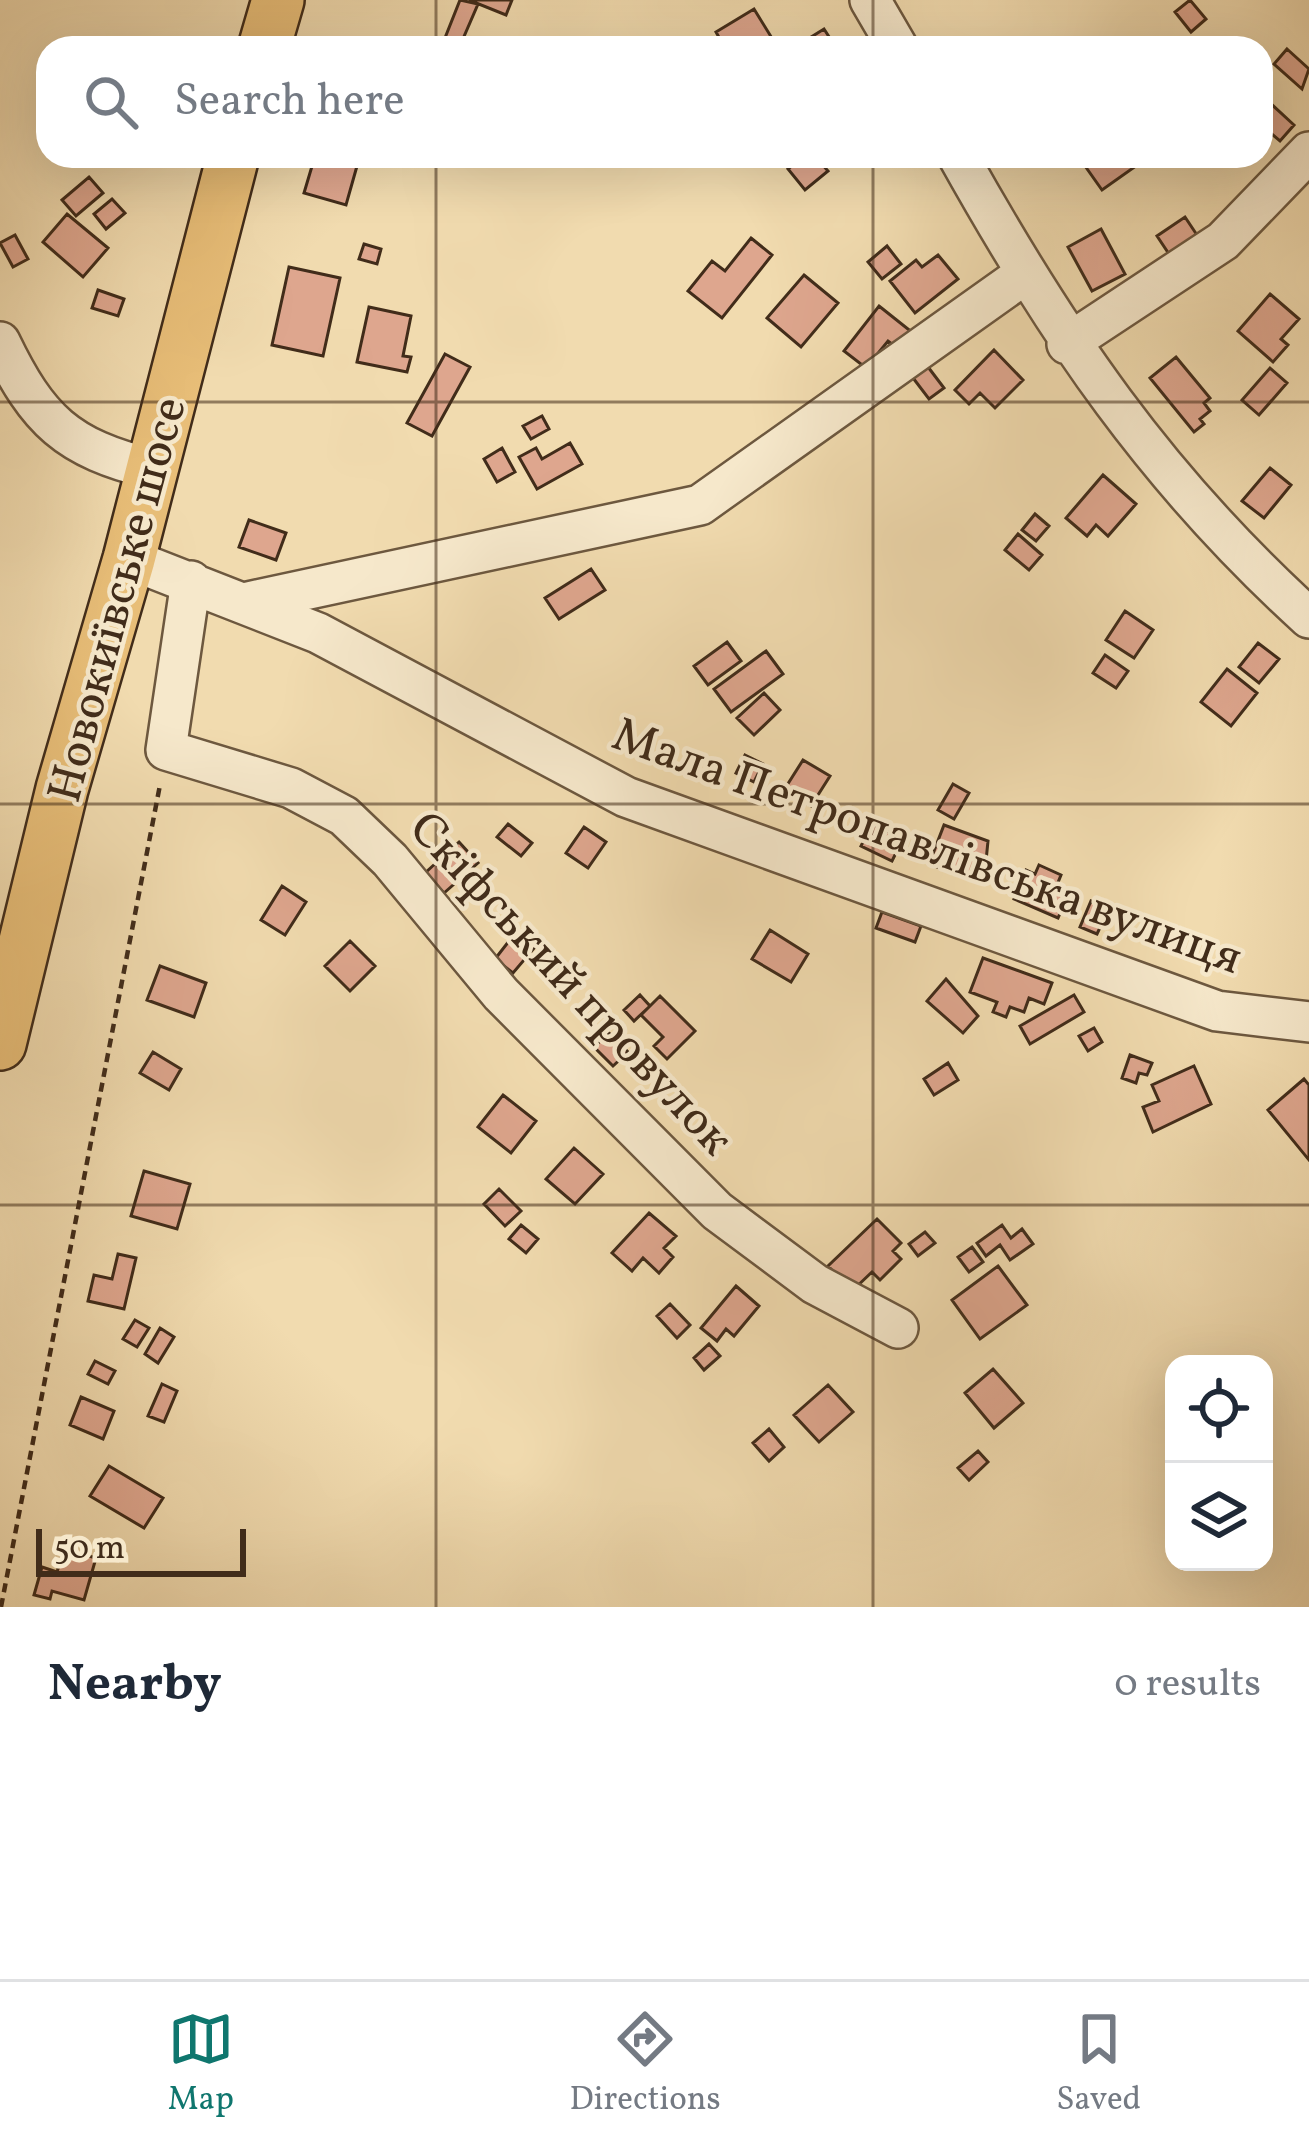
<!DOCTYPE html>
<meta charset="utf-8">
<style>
:root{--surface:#fff;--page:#f6f6f7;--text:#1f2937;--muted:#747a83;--line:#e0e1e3;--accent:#0f766e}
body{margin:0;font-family:Vollkorn,serif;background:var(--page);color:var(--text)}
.controls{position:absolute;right:36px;bottom:36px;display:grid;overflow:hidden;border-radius:24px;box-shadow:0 12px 48px #0002}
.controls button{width:108px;height:108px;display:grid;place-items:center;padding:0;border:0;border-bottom:3px solid var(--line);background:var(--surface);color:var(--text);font:60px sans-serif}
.scale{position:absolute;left:36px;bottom:30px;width:210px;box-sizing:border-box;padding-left:12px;border:6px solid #412c1a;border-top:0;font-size:33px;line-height:42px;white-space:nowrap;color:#412c1a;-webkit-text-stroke:9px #f6e8cb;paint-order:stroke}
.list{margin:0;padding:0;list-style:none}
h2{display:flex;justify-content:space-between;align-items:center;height:156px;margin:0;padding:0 48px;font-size:51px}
h2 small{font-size:39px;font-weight:400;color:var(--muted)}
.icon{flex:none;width:66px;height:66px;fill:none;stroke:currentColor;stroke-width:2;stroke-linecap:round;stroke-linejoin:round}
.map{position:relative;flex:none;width:1309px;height:1607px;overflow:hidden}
.search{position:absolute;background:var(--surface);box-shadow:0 12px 48px #0002;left:36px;right:36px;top:36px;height:132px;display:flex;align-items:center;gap:30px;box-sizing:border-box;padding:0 42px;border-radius:36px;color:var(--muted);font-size:45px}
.sheet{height:372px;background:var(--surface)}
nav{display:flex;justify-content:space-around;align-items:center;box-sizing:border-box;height:168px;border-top:3px solid var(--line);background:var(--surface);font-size:33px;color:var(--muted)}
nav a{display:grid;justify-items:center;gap:6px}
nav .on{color:var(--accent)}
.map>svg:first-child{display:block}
.building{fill:#dea68e;stroke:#412c1a;stroke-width:3}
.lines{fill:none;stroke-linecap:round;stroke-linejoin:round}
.minor-casing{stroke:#6d583f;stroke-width:44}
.major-casing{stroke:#412c1a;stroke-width:56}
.path{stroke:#412c1a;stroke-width:4.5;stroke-dasharray:9 6;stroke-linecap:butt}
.minor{stroke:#f6e8cb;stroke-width:39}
.major{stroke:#e8be78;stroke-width:51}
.grid{fill:none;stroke:#412c1a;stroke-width:3;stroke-opacity:0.55}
.labels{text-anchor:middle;stroke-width:9;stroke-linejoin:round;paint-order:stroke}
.street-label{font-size:48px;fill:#412c1a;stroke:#f6e8cb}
</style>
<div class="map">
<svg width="1309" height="1607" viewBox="0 0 1309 1607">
<rect width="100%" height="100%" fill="#f1dbaf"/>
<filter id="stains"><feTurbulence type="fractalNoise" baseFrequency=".00167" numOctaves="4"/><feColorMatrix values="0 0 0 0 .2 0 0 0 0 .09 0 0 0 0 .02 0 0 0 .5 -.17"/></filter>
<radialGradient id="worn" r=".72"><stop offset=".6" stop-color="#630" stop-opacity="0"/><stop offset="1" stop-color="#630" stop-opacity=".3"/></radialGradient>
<path class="building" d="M460 0 478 4 459 48H441Z
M469 0H512L506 15Z
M1190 0 1206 19 1191 32 1175 12Z
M754 9 778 48H725L716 32Z
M824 29 833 43 803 48 800 44Z
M1287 49 1309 69 1302 89 1274 64Z
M1268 101 1294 125 1280 141 1267 130 1261 137V109Z
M315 156 357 166 346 205 304 193Z
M803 156H815L828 171 805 190 788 169Z
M1078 156H1150L1102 190Z
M89 177 103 193 76 216 62 200Z
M112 199 125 213 106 229 94 214Z
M67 214 108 248 83 277 43 242Z
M1185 217 1197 235 1169 254 1157 236Z
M1101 229 1125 274 1092 291 1068 247Z
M15 235 28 259 13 267 0 243Z
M751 238 772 255 722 318 688 291 712 261 725 271Z
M364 244 381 249 377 264 359 259Z
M887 246 901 264 882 279 868 262Z
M938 255 958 279 915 313 890 281 916 260 922 267Z
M289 267 340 278 323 356 272 345Z
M804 275 838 303 801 347 767 318Z
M98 290 124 299 118 316 92 308Z
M1270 294 1299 319 1281 339 1288 345 1273 362 1238 331Z
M879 306 913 333 900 350 888 341 866 368 844 351Z
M369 307 411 316 403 356 411 357 407 372 357 362Z
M994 350 1023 380 995 408 980 393 969 404 955 390Z
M445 354 470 367 432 436 407 423Z
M1176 357 1210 398 1204 403 1210 411 1200 419 1204 424 1194 432 1150 378Z
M925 363 944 388 929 399 910 374Z
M1270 368 1287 383 1259 415 1242 400Z
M542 416 549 429 531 439 523 426Z
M570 443 582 464 537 489 519 457 536 448 542 459Z
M502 448 515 472 497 482 484 459Z
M1270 468 1291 485 1264 518 1242 501Z
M1103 475 1136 504 1108 536 1096 525 1087 536 1066 518Z
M1035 514 1049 526 1036 541 1022 530Z
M249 520 286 533 276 560 239 547Z
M1018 534 1042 555 1029 570 1005 550Z
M591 569 605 590 559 619 545 598Z
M1125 611 1153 630 1134 658 1106 640Z
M727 642 741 661 708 685 694 666Z
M1258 643 1279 659 1259 683 1239 667Z
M766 651 783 674 731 712 714 689Z
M1105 655 1128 671 1116 688 1093 673Z
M1227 669 1257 693 1231 726 1201 702Z
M764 693 780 710 754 735 737 718Z
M745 755 763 764 754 782 736 773Z
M803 760 830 776 811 806 784 790Z
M953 784 969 793 954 819 938 810Z
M508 824 532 843 521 856 497 837Z
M872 824 903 839 892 861 861 846Z
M944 825 988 841 985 871 978 868 973 881 929 864Z
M584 827 606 842 588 868 566 853Z
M459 842 478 863 444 893 425 873Z
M1039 865 1061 875 1055 890 1068 895 1058 918 1014 899 1026 870 1035 874Z
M282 886 306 902 285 935 261 920Z
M1091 901 1109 908 1097 934 1080 927Z
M882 912 921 926 915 942 876 928Z
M770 930 808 954 791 982 752 959Z
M516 932 535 947 513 973 495 959Z
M350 941 375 966 350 991 325 966Z
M983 958 1052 983 1044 1004 1029 998 1024 1012 1010 1007 1006 1017 993 1012 997 1002 970 992Z
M160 966 206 983 194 1017 147 1000Z
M946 979 978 1016 963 1033 927 1001Z
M640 995 650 1006 634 1021 624 1010Z
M1074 995 1084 1012 1030 1044 1020 1026Z
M660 996 695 1031 667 1059 654 1046 663 1037 641 1015Z
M1094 1028 1102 1042 1088 1051 1079 1036Z
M609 1033 628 1052 613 1066 594 1047Z
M153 1052 181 1069 169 1090 140 1073Z
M1130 1055 1152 1063 1147 1075 1139 1073 1136 1083 1122 1078Z
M948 1063 958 1080 934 1095 924 1079Z
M1194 1066 1211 1104 1153 1132 1143 1107 1159 1101 1152 1085Z
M1304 1079 1309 1085V1160L1268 1110Z
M503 1095 536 1121 511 1153 478 1127Z
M574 1148 603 1174 575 1204 546 1179Z
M144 1171 190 1184 177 1229 131 1216Z
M499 1189 521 1211 505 1226 484 1204Z
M649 1213 676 1236 664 1248 673 1257 659 1273 643 1258 632 1271 612 1253Z
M877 1219 901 1243 893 1251 901 1259 880 1280 872 1272 852 1291 828 1266Z
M521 1225 538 1239 526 1253 509 1239Z
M1002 1225 1011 1238 1022 1229 1033 1244 1010 1260 1000 1245 986 1256 977 1243Z
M925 1232 935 1243 918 1256 909 1244Z
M972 1247 983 1262 969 1272 958 1257Z
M118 1254 136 1258 124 1309 88 1301 94 1275 112 1279Z
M998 1266 1027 1305 980 1339 952 1300Z
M736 1286 759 1306 734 1336 726 1329 717 1341 701 1328Z
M670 1304 690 1325 677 1338 657 1316Z
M135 1320 149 1328 137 1347 123 1339Z
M160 1328 174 1337 158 1363 145 1354Z
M709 1344 720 1356 704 1370 694 1358Z
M95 1361 115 1371 108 1384 88 1374Z
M993 1369 1023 1403 994 1428 965 1393Z
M162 1384 177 1391 164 1422 148 1416Z
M828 1385 853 1412 819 1442 794 1415Z
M81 1397 114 1411 103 1439 70 1425Z
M769 1429 784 1447 769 1461 753 1443Z
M978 1451 988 1462 969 1480 958 1468Z
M109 1466 163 1498 144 1528 90 1496Z
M64 1549 96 1558 84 1600 52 1591 50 1599 34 1595 42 1567 57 1572Z"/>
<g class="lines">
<defs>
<path id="minor" d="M870 0 898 48
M958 156C1058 335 1156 479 1309 618
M0 342C38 421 67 448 152 469
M1067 344 1223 241 1309 152
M129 559 318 633 626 797 1217 1011 1309 1022
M191 581 166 750 291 788 344 816 390 860 501 994 717 1211 815 1284 898 1328
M248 602 700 505 1025 274"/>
<path id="major" d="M264 48 278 0
M0 1044 62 789 129 559 233 156"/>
</defs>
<use href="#minor" class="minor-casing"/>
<use href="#major" class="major-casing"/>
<path class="path" d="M1 1607 160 785"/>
<use href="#minor" class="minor"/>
<use href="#major" class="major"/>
</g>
<path class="grid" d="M436 0V48M873 0V48M436 156V1607M873 156V1607M0 402H1309M0 804H1309M0 1205H1309"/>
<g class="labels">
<g class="street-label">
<text transform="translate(115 599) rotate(-75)" y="17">Новокиївське шосе</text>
<text transform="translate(928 844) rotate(20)" y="17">Мала Петропавлівська вулиця</text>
<text transform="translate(573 982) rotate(47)" y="17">Скіфський провулок</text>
</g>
</g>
<rect width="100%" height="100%" filter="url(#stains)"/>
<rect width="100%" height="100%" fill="url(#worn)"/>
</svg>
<div class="controls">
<button><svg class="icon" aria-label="locate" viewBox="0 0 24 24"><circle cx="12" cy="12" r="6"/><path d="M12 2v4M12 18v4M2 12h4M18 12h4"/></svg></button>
<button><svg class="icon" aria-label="layers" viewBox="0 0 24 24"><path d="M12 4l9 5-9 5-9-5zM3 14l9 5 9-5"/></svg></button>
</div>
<div class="scale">50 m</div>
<div class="search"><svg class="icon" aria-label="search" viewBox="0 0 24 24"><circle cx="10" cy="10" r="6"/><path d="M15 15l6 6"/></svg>Search here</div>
</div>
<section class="sheet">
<h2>Nearby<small>0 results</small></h2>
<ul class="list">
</ul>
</section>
<nav>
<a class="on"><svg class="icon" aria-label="map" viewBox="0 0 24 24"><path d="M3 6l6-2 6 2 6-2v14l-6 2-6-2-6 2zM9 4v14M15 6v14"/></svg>Map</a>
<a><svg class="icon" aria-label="directions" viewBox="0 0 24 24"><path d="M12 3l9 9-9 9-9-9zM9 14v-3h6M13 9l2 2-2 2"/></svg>Directions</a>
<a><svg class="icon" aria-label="saved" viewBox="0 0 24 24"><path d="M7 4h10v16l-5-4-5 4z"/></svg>Saved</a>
</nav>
